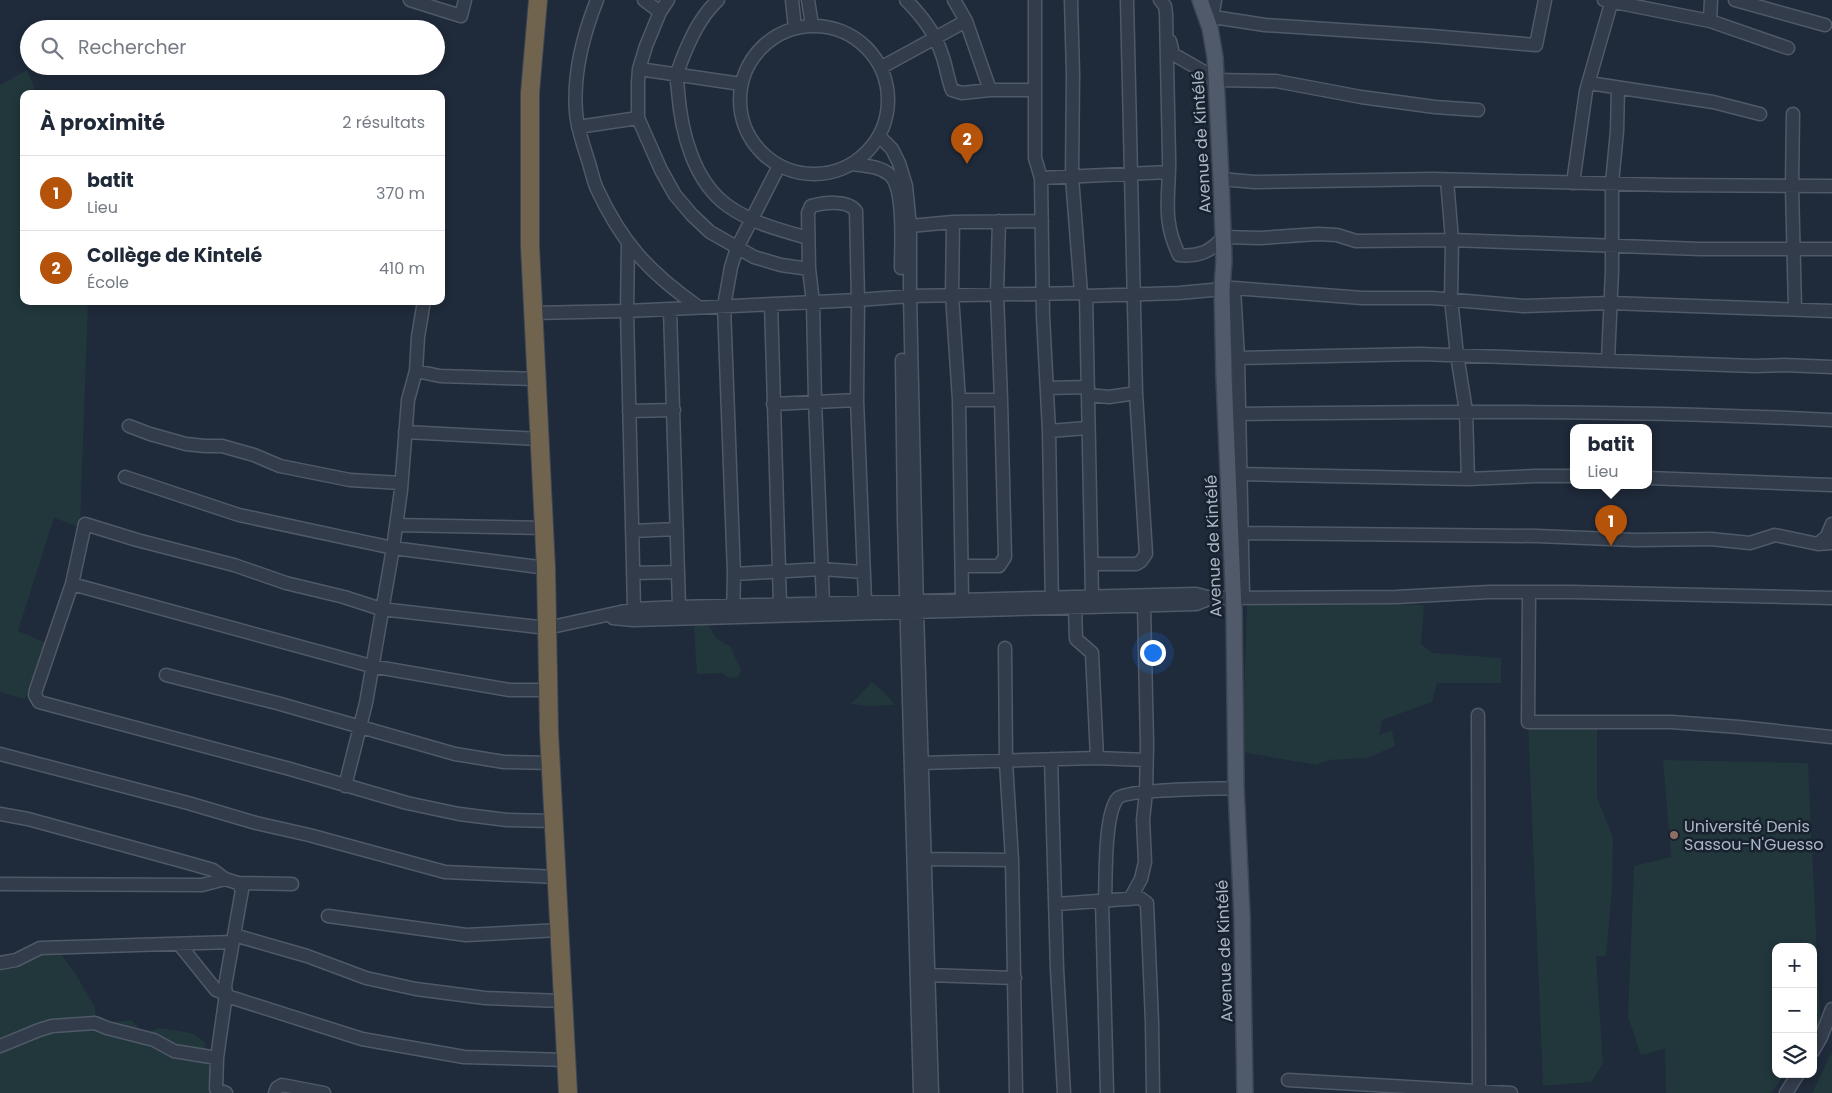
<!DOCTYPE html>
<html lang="fr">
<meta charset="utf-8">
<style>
:root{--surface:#fff;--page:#f2f2f3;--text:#1f2937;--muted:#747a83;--line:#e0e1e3;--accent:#b45309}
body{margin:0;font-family:Poppins,sans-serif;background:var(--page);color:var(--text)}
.controls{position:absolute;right:15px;bottom:15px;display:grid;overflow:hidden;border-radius:10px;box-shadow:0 2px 8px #0003}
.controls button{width:45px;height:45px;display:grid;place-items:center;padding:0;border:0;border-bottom:1px solid var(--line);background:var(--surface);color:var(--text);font:25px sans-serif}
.you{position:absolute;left:1152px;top:652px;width:18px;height:18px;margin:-12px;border:4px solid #fff;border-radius:50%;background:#1a73e8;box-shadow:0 0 0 8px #1a73e833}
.badge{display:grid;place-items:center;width:32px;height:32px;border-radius:50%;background:var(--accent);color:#fff;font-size:16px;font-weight:700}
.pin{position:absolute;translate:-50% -41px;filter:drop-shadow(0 1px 2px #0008)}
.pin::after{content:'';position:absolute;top:26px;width:18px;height:15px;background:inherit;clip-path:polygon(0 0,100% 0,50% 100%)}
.popup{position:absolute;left:1570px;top:424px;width:82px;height:65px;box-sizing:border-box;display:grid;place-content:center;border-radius:10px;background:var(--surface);filter:drop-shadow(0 1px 4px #0005);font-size:16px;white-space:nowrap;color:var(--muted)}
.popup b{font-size:19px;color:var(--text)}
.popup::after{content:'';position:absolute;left:50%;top:100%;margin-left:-10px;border:10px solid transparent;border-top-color:var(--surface)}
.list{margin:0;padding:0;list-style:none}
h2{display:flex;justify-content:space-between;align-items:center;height:65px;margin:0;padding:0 20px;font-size:21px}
h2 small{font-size:16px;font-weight:400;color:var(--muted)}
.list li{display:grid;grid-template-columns:32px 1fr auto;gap:15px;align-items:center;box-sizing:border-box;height:75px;padding:0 20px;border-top:1px solid var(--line)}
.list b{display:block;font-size:19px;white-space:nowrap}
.list p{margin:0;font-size:16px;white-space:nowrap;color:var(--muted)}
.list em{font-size:16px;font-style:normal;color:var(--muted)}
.icon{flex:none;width:28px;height:28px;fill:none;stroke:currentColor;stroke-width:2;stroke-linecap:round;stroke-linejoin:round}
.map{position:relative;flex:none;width:1832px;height:1093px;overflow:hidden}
.search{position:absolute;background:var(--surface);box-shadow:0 2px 8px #0003;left:20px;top:20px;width:425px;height:55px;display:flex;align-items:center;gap:12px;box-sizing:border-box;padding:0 18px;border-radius:28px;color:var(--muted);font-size:19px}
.panel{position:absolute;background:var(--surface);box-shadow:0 2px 8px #0003;left:20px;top:90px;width:425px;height:215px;border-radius:10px}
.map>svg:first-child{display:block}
.green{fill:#21373b}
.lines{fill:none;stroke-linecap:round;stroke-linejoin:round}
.minor-casing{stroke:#505968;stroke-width:15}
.major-casing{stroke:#3c4553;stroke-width:18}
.highway-casing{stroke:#3d4654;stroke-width:20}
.minor{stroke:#333c4a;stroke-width:12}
.major{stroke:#505a6a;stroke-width:15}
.highway{stroke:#70644f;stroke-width:18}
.education-dot{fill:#8d6e63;stroke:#18212e;stroke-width:2}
.labels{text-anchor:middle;stroke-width:5;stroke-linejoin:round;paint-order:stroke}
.street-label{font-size:16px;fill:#adb6c7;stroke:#18212e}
.poi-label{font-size:16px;fill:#adb6c7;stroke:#18212e;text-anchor:start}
</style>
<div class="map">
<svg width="1832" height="1093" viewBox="0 0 1832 1093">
<rect width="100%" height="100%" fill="#1f2a3a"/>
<path class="green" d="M27 70 37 94H24V301H88L80 527 54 518 18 631 47 643 25 699 0 692V85Z
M1266 601 1424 605 1421 644 1433 653 1501 658V683H1437L1432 702 1382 720 1379 735 1392 730 1395 746 1367 758 1329 760 1316 765 1242 752 1247 605Z
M703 618C715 630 711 639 730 646L741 670 738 677 729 678 722 673 697 674 694 627Z
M872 682 884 692 895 705 867 706 851 704Z
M1597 721V797L1613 838 1612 890 1606 956H1596L1603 1064 1591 1082 1543 1086 1528 722Z
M1663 760 1808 763 1821 1037 1813 1045V947H1776V1074H1785L1771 1093H1666L1665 1049 1641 1055 1628 1017 1634 866 1671 857Z
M59 951 76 975 95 1007 96 1018 0 1044V965L13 968 32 955Z
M131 1020 144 1033 160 1028 191 1033 204 1041 213 1079 207 1089 214 1093H0V1048L46 1029Z
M1832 1053V1093H1812L1831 1054Z"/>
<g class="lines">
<defs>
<path id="minor" d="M410 0 461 16 465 0
M597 0C583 35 573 73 576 112 577 128 583 144 588 160 591 169 593 180 597 189 622 243 649 272 697 306
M644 0 660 12
M668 0 660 12 646 46 639 69 638 83V118L661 170 675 195 692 215 710 232 754 257 781 265 809 269
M718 0C700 17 690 39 681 62 680 66 677 71 677 76 676 81 678 86 678 91 681 131 693 181 728 206 752 223 780 230 808 238
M792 0 795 28
M808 0 812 25
M906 0C920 14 935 33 941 52 946 64 947 77 952 90L962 93 990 90H1034
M954 0 966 21 990 90
M1035 0V158L1041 178 1043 316 1049 431 1052 606
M1071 0 1073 74 1072 177 1081 293
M1160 0 1165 6 1166 14C1167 61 1168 109 1169 157 1170 195 1161 218 1179 255 1198 257 1211 252 1223 237L1260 238 1318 234 1337 235 1356 241 1452 240 1701 249H1832
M1604 0 1710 21 1788 48
M1735 0 1825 25
M1213 17 1265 25 1432 36 1536 45 1545 0
M1710 21 1711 0
M1211 25 1215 0
M740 100a74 74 0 1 1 148 0a74 74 0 1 1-148 0Z
M1170 41 1173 54 1211 76 1217 87
M882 67 966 21
M639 69 741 84
M1216 80 1276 81 1361 97 1435 107 1478 110
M1589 83 1713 102 1760 114
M1793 114 1792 186 1795 309
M578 127 638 118
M879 136 892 149 899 163 906 186 910 226V296L917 611 932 1093
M853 164C865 166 880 166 890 175 905 189 901 247 901 268
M1041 178 1169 172
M1221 179 1255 182 1433 179 1667 185 1832 186
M1447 180 1452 240 1451 299 1457 355 1466 411 1468 479
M1573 183 1586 91 1612 0
M953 222 952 295 959 400 962 599
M910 226 953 222 1042 221
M628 244 627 311 634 609
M1234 288 1238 358 1243 597
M1086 296 1092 597
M771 304 780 604
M670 309 679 607
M532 313 627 311 858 300 910 296 1081 293 1086 296 1179 293 1234 288 1362 298H1432L1524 306 1610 303 1832 311
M1238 358 1419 354 1755 366 1784 365 1832 367
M902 360 904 521 920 1093
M1608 360 1612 271V183L1617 131 1618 89
M416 371 440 376 536 379
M1047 388 1088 387
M1088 395 1109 397 1136 393
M959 400H1001
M773 404 857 400
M629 411 674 410
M1239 414C1437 411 1634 410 1832 420
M129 426 150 434 186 444 205 446H222L254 455 280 466 350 480 401 483
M1049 431 1087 428
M405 432 539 439
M1240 474 1468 479 1535 476H1574
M125 477 239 515 393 548 546 568
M1648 478 1832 485
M396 525 544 528
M632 531 677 529
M1240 533 1537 536 1635 540 1711 539 1750 543 1775 535 1818 544 1832 543
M1818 544 1827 536 1832 524
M1092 564H1136L1141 561 1146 554 1136 393 1127 0
M962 566H999L1005 557 1001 400 997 294 999 221
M633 573 678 572
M734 574 822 569 863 572
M72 584 371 666 510 690H548
M1529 593 1528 722H1671L1739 727 1832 737
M823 603 815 401 813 302 809 269 808 213 811 206C823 203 847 199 856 211L858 300 857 400 865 601
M1075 607 1076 639 1092 653 1097 758
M733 614 734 574 724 306 731 267 737 248 779 166
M613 618 633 620 1196 604 1211 598
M1005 648 1006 762 1012 860 1016 1093
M166 675 277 703 455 754 504 762 552 763
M1478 715 1479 1091
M0 754 188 803 256 823 309 835 445 872 557 877
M1051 759 1057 969 1064 1093
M921 763 1097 758 1146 760
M345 786 366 703 393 548 401 490 408 400 416 371 418 337 424 301
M0 814 28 819 185 862 213 870 225 879 238 883 242 890 225 986 226 994 230 997 362 1039 464 1057 566 1060
M554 821 507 820 459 814 407 803 290 769 39 702 35 695 36 690 72 584 85 524 137 540 234 565 286 583 344 597 381 609 547 628 634 609 679 607 1196 594 1211 598 1396 597 1489 592H1572L1832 598
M924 859 1012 860
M238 883 292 884
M0 884 202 885 225 879
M1130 899 1141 879 1145 862 1143 820 1146 792 1147 744 1144 605
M1102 901 1107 1093
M1105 901C1106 879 1104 813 1118 798 1127 789 1218 789 1236 788
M1056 904 1140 898 1147 903 1152 1022 1153 1093
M328 916 466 935 560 930
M234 935 307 956 366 978 416 989 485 998 563 1001
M179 944 216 990 226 994 217 1058 216 1089 226 1093
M0 963 16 960 40 948 233 942
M928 975 1015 978
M0 1046 39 1030 52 1026 95 1023 107 1028 154 1040 174 1051 217 1058
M1813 1051 1821 1037 1832 1009
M1288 1080 1511 1093
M275 1093 277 1088 282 1085 324 1093
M1786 1093 1798 1074"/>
<path id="major" d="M1200 0 1210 28 1215 57 1221 179 1224 260 1222 289 1224 377 1234 610 1236 788 1242 916 1245 1093"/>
<path id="highway" d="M538 0 530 93V246L546 568 549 732 568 1093"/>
</defs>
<use href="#minor" class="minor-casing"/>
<use href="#major" class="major-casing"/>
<use href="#highway" class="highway-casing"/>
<use href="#minor" class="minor"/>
<use href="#major" class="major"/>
<use href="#highway" class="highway"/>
</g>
<circle class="education-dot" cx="1674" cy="835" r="5"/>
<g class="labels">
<g class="street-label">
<text transform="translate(1201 142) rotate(-93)" y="6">Avenue de Kintélé</text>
<text transform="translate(1213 546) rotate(-92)" y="6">Avenue de Kintélé</text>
<text transform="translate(1224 951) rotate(-92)" y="6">Avenue de Kintélé</text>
</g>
<g class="poi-label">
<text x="1684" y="832">Université Denis<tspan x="1684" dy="18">Sassou-N'Guesso</tspan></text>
</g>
</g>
</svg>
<div class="controls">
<button>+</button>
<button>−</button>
<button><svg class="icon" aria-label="layers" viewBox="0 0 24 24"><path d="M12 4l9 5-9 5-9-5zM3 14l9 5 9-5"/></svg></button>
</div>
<div class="you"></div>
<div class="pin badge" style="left:1611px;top:546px">1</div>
<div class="popup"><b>batit</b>Lieu</div>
<div class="pin badge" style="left:967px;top:164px">2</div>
<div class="search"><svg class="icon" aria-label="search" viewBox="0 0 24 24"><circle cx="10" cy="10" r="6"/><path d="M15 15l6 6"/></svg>Rechercher</div>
<section class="panel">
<h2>À proximité<small>2 résultats</small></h2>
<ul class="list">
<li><span class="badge">1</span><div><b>batit</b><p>Lieu</p></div><em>370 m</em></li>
<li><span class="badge">2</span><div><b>Collège de Kintelé</b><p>École</p></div><em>410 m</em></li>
</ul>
</section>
</div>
